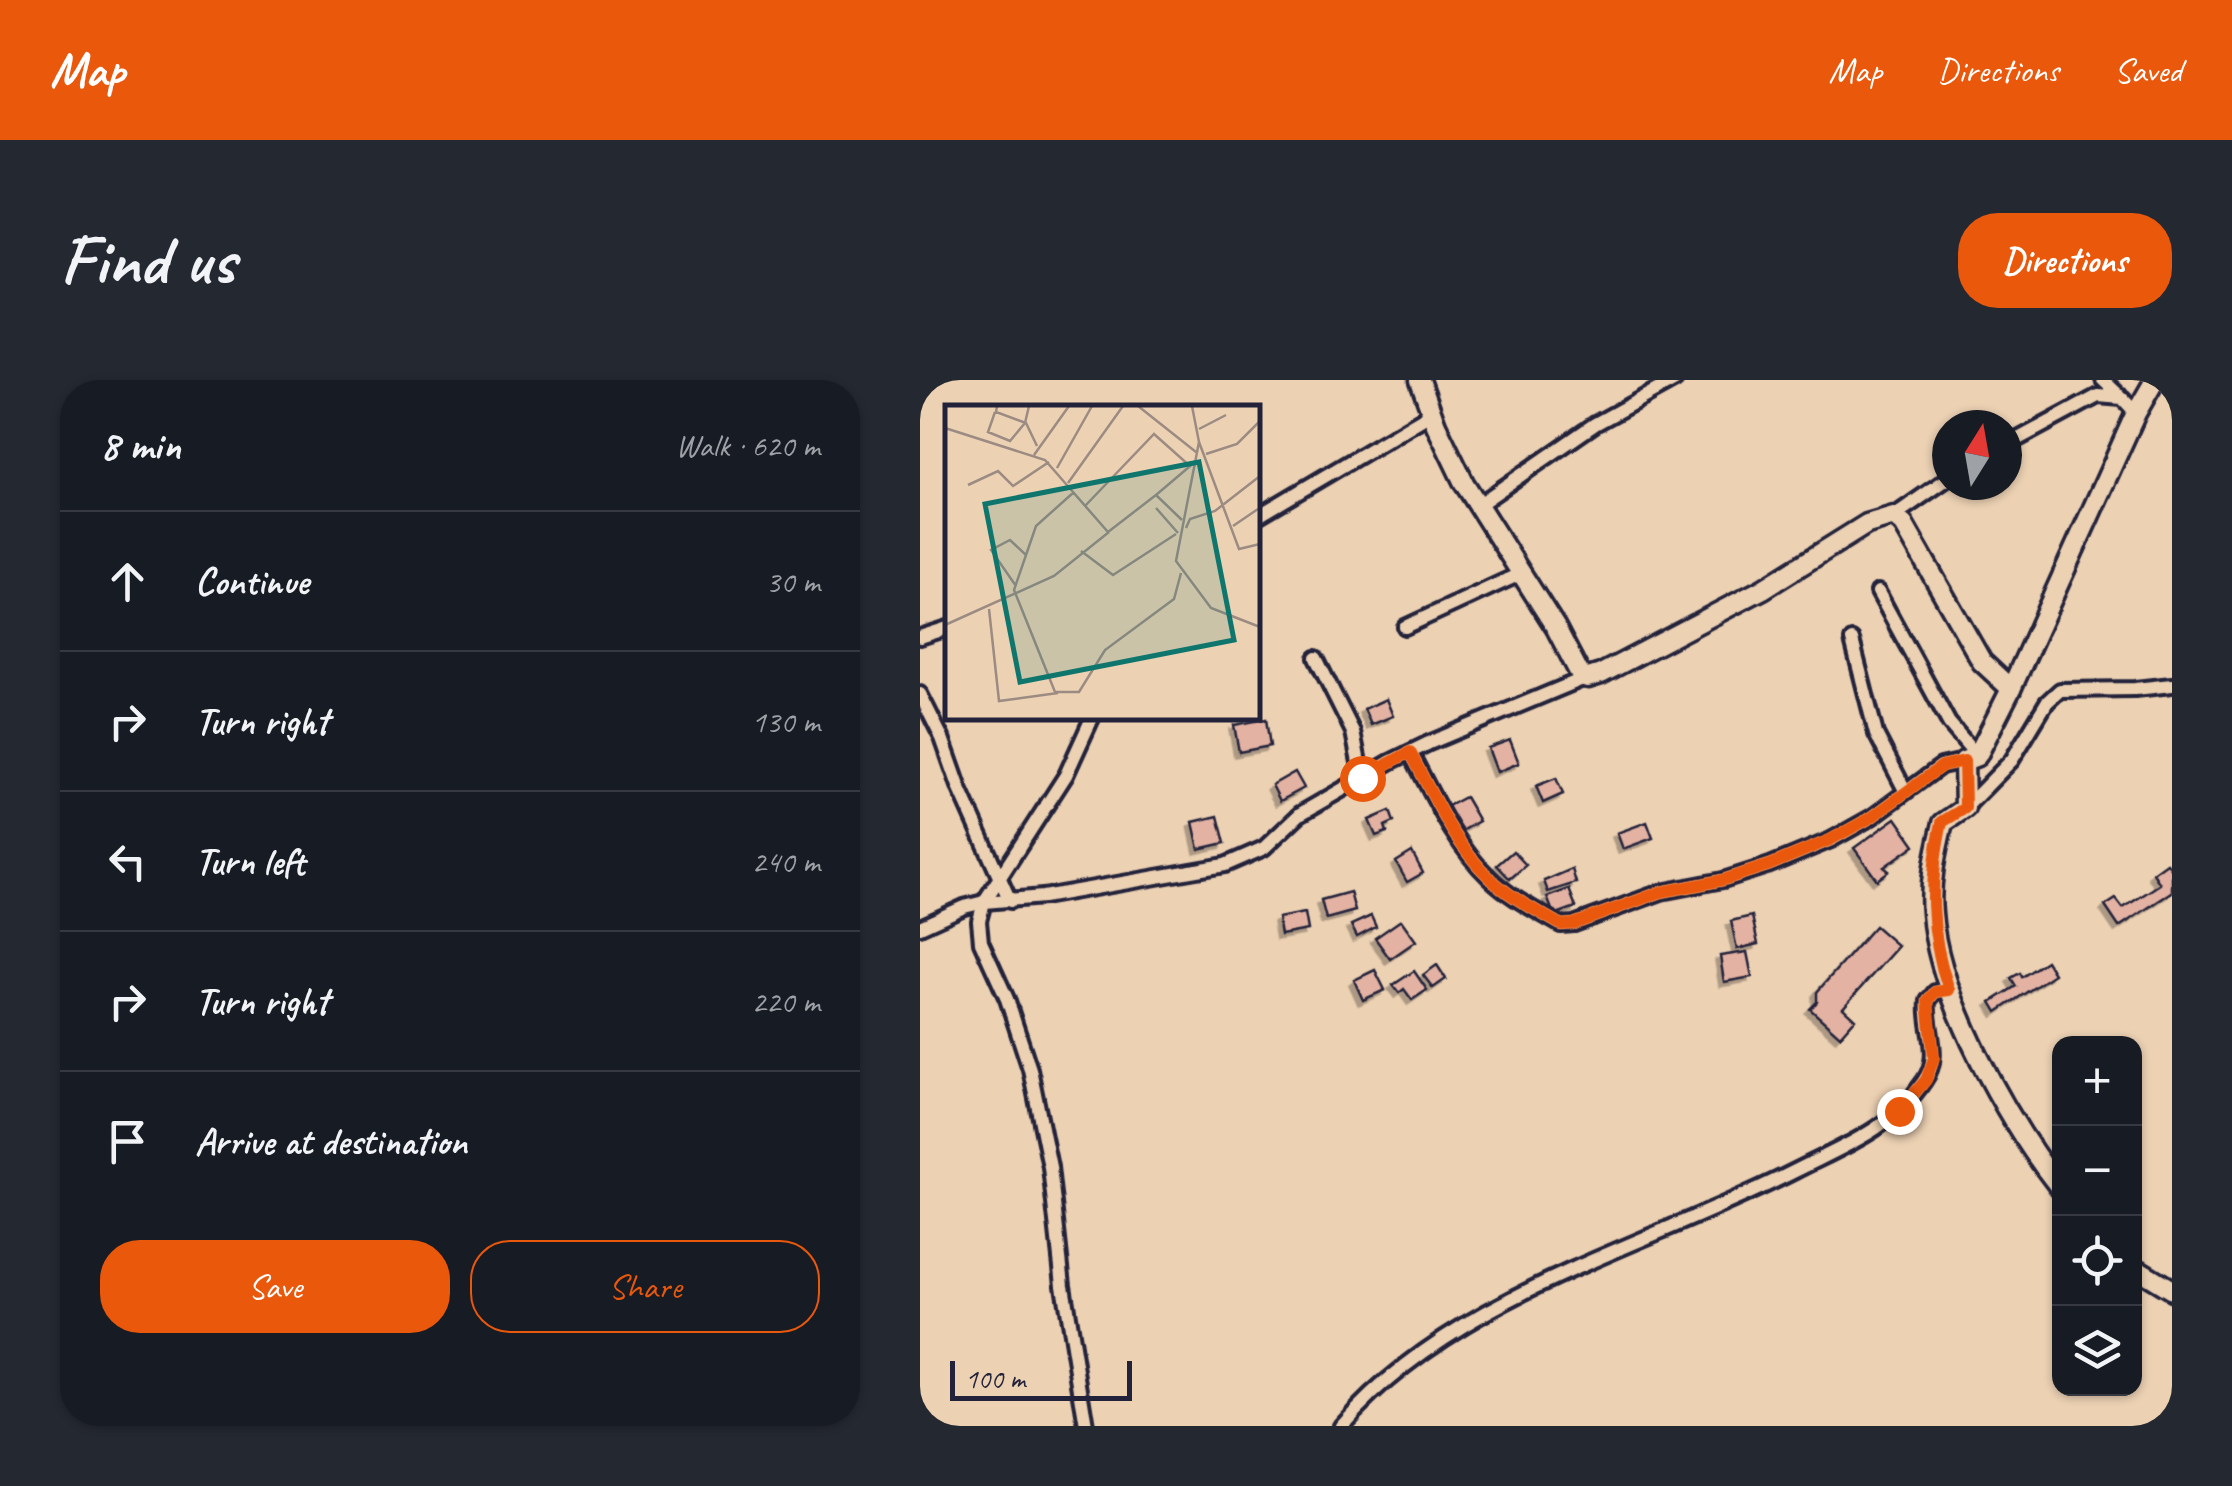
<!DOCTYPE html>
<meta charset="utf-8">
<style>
:root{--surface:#171b24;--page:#242831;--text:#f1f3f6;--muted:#9ea1a6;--line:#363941;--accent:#ea580c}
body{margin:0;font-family:Caveat,sans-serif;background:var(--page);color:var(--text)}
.controls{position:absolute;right:30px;bottom:30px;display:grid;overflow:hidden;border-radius:20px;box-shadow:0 2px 8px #0004}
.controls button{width:90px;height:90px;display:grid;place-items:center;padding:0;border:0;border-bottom:2px solid var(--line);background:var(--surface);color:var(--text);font:50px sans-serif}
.compass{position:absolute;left:1012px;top:30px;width:90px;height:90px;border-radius:50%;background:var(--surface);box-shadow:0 2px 8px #0004;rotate:11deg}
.scale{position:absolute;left:30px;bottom:25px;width:182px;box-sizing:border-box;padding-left:10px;border:5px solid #22223b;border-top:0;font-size:28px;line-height:35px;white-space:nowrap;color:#22223b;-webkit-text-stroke:8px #ecd1b3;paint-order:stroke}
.stop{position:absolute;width:30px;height:30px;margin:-22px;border:8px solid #ea580c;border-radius:50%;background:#fff}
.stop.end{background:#ea580c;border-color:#fff;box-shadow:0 2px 10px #0008}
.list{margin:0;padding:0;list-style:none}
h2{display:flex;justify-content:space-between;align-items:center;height:130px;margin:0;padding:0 40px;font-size:42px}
h2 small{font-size:32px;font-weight:400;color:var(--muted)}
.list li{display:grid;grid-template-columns:65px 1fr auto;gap:30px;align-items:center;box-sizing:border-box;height:140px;padding:0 40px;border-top:2px solid var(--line)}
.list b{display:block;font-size:38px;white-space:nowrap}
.list em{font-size:32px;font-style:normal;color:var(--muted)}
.actions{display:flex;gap:20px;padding:30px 40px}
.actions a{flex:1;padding:22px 0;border:2px solid var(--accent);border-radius:40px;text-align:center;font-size:35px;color:var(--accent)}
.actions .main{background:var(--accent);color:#fff}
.icon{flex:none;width:55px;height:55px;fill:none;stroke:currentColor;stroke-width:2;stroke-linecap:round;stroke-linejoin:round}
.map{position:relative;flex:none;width:1252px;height:1046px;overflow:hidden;border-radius:40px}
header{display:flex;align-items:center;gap:60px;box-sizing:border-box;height:140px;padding:0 50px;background:var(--accent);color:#fff}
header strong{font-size:48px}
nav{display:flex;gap:55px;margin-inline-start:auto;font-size:35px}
.intro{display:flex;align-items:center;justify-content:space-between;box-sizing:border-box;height:240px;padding:0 60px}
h1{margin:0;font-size:70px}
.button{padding:25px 45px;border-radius:40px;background:var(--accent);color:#fff;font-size:35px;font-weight:700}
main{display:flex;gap:60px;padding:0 60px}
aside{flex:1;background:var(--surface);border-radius:40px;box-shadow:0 2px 8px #0004}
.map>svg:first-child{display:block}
.building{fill:#e3b2a2;stroke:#22223b;stroke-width:2.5;filter:url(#shadow)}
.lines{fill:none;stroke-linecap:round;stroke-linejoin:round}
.minor-casing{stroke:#22223b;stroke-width:20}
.tertiary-casing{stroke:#22223b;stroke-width:25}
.secondary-casing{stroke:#22223b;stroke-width:25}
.minor{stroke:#ecd1b3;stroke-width:12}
.tertiary{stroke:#ecd1b3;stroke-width:18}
.secondary{stroke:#ecd1b3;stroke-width:18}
.route{stroke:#ea580c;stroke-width:12}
.inset-road{fill:none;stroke:#9b8b83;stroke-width:2.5}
.view{fill:#0f766e;fill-opacity:0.15;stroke:#0f766e;stroke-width:5}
.inset-edge{fill:none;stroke:#22223b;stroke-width:5}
</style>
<header>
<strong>Map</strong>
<nav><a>Map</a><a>Directions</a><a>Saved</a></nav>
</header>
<div class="intro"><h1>Find us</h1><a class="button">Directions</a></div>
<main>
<aside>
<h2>8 min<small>Walk · 620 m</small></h2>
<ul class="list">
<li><svg class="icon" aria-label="ahead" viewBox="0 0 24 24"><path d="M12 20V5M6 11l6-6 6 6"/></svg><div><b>Continue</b></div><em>30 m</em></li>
<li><svg class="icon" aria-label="right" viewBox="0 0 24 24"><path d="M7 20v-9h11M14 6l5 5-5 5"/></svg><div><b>Turn right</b></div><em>130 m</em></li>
<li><svg class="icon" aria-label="left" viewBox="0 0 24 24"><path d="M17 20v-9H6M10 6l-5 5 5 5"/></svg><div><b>Turn left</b></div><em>240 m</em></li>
<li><svg class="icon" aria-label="right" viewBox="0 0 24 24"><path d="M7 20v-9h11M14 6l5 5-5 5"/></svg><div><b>Turn right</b></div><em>220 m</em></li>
<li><svg class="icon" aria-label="arrive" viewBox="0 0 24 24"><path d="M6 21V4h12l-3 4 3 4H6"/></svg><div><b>Arrive at destination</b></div></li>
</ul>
<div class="actions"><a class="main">Save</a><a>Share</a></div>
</aside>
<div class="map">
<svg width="1252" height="1046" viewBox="0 0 1252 1046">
<defs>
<filter id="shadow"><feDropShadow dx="-4.5" dy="4.5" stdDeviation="0" flood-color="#0004"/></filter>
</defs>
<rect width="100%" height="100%" fill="#ecd1b3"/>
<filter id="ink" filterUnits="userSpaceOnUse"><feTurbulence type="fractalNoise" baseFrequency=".01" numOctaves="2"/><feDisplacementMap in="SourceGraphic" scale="20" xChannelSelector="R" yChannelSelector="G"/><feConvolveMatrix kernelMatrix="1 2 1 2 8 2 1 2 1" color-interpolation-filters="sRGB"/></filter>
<g filter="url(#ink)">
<path class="building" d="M466 319 473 336 451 345 444 329Z
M346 339 350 366 319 372 314 345Z
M590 360 599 383 577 392 568 368Z
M375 392 384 408 360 421 352 405Z
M636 398 643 414 623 423 616 406Z
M545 417 559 441 542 451 528 426Z
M470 431 474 442 465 446 467 452 456 456 449 440Z
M298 436 305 463 279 469 273 442Z
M976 438 995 465 964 487 969 491 957 500 934 468Z
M727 442 733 458 703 469 697 453Z
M593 471 606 485 590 499 577 485Z
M492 472 503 493 487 502 476 482Z
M1247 483 1252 490V512L1199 547 1185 526 1196 519 1203 528 1240 504 1233 493Z
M652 489 656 503 628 512 624 501Z
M649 509 656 527 634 535 627 517Z
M430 512 435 531 406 539 401 520Z
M385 533 388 550 361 555 358 538Z
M451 536 456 547 437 557 431 545Z
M832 536 838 564 817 569 811 541Z
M481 540 496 561 470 579 455 558Z
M955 546 978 566 923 628 935 639 920 656 890 629 897 622V612Z
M827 572 832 597 804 602 800 576Z
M1126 581 1134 594 1077 632 1071 622 1096 606 1091 598 1100 593 1102 597Z
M517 585 526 599 513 608 503 595Z
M455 590 465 610 443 620 434 600Z
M494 591 507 610 492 620 484 609 479 613 473 605Z"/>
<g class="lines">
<defs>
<path id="minor" d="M1183 0 1200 16
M1087 65 1178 16 1202 18 1216 33
M558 125 675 44 755 0
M338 136 512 33
M974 136 1027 99
M958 212 1029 343 1057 376
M485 247 602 193
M0 257 28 248
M932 260 956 354 986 412
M396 278 433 352 442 398
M0 314 22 358 40 409 90 521
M490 372C513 415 533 463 569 497 589 517 617 531 641 545L654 544 741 512 803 500 850 485 911 460 952 437 1021 386 1044 381
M1045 428 1092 380 1127 322 1140 310 1215 309 1252 305
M0 547 44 527 64 522 123 517 305 485 344 468 380 434 470 382 509 363 665 298
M166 1046 143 905 130 787 110 689 87 619 61 562 59 541 64 522 146 395 172 338
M421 1046C537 913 722 869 875 791 924 766 972 749 1004 701 1023 674 1005 650 1008 621L1015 612 1029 610"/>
<path id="tertiary" d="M500 0 516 45 544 103 636 248 661 296 668 298 681 294 843 209 947 144 974 136 984 145 1062 282 1091 309"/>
<path id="secondary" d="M1140 808C1088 742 1018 617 1012 533 1009 503 1016 472 1023 443L1045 428 1044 381 1057 376 1091 309 1216 33 1235 0
M1214 887 1252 910"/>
</defs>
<use href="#minor" class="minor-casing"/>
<use href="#tertiary" class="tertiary-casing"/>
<use href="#secondary" class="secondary-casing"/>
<use href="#minor" class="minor"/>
<use href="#tertiary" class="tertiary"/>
<use href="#secondary" class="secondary"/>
</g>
</g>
<g class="lines" filter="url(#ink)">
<path class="route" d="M442 398 490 372C513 415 533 463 569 497 589 517 617 531 641 545L654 544 741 512 803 500 850 485 910 460 952 437 1022 386 1044 381 1045 428 1022 442C1009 500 1009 553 1029 610L1015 612 1008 621 1014 678 1006 700 979 731"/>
</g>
<g transform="translate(25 25)">
<rect width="315" height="315" fill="#ecd1b3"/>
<path class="inset-road" d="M52 1 51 7 81 18 92 41M193 1 251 47M247 1 254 37 231 156 266 203 315 222M50 7 43 27 65 36 80 18 84 1M0 23 100 55 163 127 211 90 237 115M254 24 281 10M254 37 294 144 315 139M261 49 292 39 315 16M89 50 124 1M112 63 147 1M123 78 178 1M23 80 53 66 68 81 104 57M129 87 91 121 69 185 110 287H134L160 245 229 194 236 168M211 90 244 62M140 101 209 29 246 62M211 103 233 128M288 121 313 104M241 123 245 114 270 106 315 71M136 146 168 170 231 129M71 181 46 145 65 135 81 150M44 204 54 296 113 288M0 220 109 171 164 127"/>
<path class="view" d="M254 57 289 235 75 277 40 99Z"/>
<rect width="315" height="315" class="inset-edge"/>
</g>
</svg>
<div class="controls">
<button>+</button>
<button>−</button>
<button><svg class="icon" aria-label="locate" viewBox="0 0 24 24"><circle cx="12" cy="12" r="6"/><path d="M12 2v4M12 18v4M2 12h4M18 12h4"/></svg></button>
<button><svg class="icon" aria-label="layers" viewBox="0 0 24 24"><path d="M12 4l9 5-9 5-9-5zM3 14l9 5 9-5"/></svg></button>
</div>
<svg class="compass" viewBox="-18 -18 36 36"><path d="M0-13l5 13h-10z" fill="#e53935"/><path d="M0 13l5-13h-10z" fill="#9ea1a6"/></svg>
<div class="scale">100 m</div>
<div class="stop" style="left:442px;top:398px"></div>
<div class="stop end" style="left:979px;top:731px"></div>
</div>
</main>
